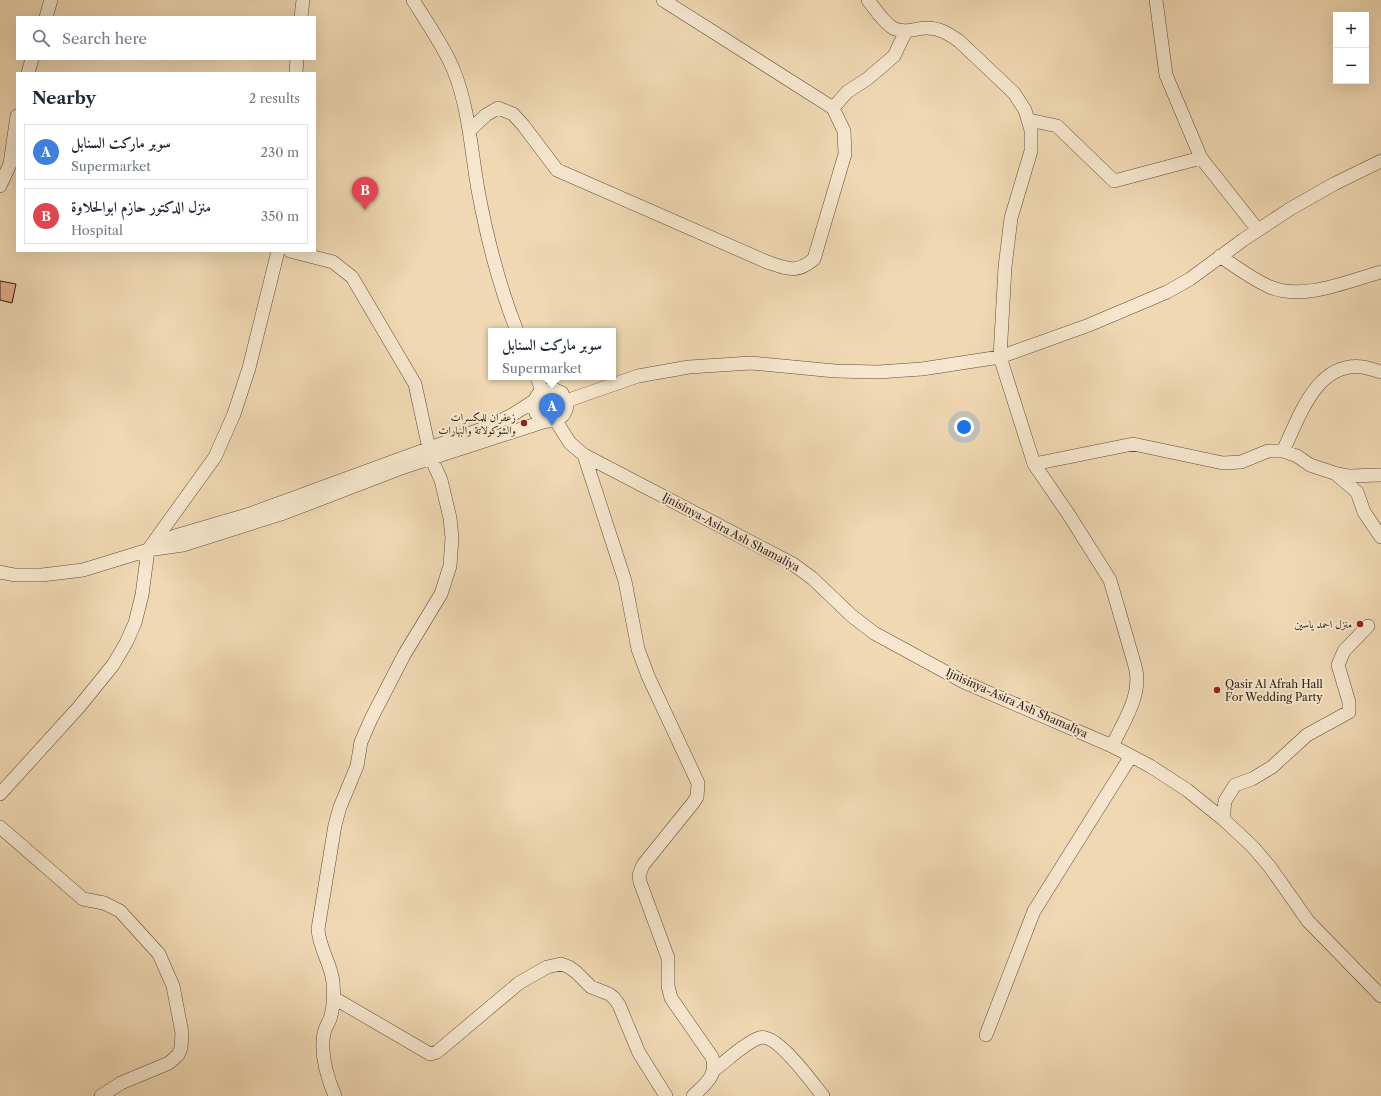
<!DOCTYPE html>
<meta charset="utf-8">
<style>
:root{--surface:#fff;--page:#f6f6f7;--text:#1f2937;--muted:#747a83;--line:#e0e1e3;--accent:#8f2418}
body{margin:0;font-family:"Libre Caslon Text",Amiri,serif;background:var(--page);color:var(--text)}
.controls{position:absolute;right:12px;top:12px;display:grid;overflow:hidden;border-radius:0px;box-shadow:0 4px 16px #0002}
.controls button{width:36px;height:36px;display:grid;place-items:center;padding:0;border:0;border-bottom:1px solid var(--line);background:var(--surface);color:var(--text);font:20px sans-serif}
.you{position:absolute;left:964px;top:427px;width:14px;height:14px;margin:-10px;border:3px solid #fff;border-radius:50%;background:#1a73e8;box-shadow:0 0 0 6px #1a73e833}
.badge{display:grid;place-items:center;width:26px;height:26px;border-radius:50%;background:var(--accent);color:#fff;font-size:13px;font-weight:700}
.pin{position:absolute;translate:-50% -33px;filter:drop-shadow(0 1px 2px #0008)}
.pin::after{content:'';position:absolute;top:21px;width:14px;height:12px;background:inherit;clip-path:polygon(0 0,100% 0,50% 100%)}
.popup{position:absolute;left:488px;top:328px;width:128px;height:52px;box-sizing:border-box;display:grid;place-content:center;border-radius:0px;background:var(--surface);filter:drop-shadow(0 1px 3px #0005);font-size:13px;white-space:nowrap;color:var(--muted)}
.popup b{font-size:15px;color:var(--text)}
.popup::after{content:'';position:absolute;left:50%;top:100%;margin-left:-8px;border:8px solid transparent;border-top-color:var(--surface)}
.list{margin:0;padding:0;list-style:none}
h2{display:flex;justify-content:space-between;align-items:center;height:52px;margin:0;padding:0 16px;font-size:17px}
h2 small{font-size:13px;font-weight:400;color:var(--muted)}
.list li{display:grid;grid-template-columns:26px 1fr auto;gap:12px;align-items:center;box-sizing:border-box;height:56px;margin:0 8px 8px;padding:0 8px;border:1px solid var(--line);border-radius:0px}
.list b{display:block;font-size:15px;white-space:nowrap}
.list p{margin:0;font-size:13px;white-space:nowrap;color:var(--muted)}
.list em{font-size:13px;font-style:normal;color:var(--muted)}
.icon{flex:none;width:22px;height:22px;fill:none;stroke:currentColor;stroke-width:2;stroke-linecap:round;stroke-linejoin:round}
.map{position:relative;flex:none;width:1381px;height:1096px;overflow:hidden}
.search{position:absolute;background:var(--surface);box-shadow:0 4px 16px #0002;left:16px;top:16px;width:300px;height:44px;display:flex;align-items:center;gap:10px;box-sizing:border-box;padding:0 14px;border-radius:0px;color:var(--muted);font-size:15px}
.panel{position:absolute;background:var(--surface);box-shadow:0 4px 16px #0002;left:16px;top:72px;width:300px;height:180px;border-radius:0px}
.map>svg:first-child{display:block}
.building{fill:#e3ac8c;stroke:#331c13}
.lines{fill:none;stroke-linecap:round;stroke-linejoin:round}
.minor-casing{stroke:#624b3b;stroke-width:14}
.minor{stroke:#f5e6cd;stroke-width:13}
.poi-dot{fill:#8f2418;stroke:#f5e6cd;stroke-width:1.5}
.labels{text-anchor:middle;stroke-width:4;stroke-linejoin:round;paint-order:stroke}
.poi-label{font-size:11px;fill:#331c13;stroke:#f5e6cd;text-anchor:end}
.street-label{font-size:11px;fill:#331c13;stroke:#f5e6cd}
</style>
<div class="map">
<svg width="1381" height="1096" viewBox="0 0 1381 1096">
<rect width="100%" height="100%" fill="#efd8b2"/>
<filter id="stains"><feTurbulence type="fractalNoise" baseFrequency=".005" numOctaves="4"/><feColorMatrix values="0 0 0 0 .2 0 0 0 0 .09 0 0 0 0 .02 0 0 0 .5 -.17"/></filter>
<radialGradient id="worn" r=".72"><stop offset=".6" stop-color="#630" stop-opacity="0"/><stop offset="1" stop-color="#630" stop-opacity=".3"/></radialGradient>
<path class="building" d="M0 281 16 284 12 303 0 300Z"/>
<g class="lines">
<defs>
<path id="minor" d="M413 0C427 23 444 46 454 71 469 109 471 150 478 190 487 238 499 286 517 331
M868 0C875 9 883 22 893 28 905 34 916 28 927 28 940 28 949 34 959 41L1014 93 1025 110 1031 130V151L1011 218 1005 267 1000 357 1034 464 1069 515 1110 580 1135 666C1143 694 1124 721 1112 746
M1156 0 1166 75 1201 158 1258 230
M46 17 51 0
M301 17 303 0
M28 73 32 59
M296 73 297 59
M833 108 847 92 867 79 894 56 906 31
M1029 120 1057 126 1114 181 1201 158
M469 131 486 115 498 108 513 114 523 125 557 170 767 262C788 269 796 274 814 259L845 154 844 131 833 108 663 0
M0 186 10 164 17 116
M290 251 333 262 352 277 415 384 431 458 441 480 450 518 452 538 450 566 441 594 404 655 371 719 361 742 357 766 340 807 335 825 318 929C319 948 331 963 333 982 334 994 334 1007 330 1019 328 1024 325 1028 324 1033 320 1053 327 1077 335 1096
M1220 256C1236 267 1252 279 1270 287 1303 301 1348 281 1381 272
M537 377 542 391
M566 401 638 376 689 367 751 363 835 371 878 372 922 369 1000 357 1089 325 1167 292 1190 279 1243 240 1290 209 1334 184 1381 161
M556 421 570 443 584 455 793 564 812 578 852 616 874 633 964 682 1112 746 1150 766 1187 790 1223 819 1252 846 1270 867 1308 921 1381 996
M1283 451C1299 418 1316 361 1363 367 1369 368 1375 370 1381 372
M584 455 625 581 638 649 648 676 698 783 697 797 693 803 643 865 639 875 640 882 668 958V986L671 998 712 1057C718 1076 705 1084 693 1096
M1034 464 1133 444 1223 463 1241 462 1268 451H1283L1297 456 1310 465 1334 473 1349 476 1381 475
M1336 474 1357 492 1364 512 1381 537
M159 545 175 536 250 514 487 427 512 415 534 401
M0 572 15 575H42L83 570 148 550 183 545 284 513 404 467 546 421C557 422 565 417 567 406L562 393 553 389 540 392C530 403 533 416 546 421
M0 794 79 707 113 665 126 643 135 623 142 595 148 550 215 457 234 414 249 368 278 251
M1223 819 1225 801 1235 785 1252 779 1272 767 1307 735 1349 712V702L1338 665 1344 651 1368 626
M0 827 83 899 104 903 120 911 159 954 173 986 182 1033 181 1048 178 1055 169 1063 121 1083 101 1096
M334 998 430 1054 437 1052 519 983 547 967 561 964 569 967 576 972 591 987 609 994 614 998 619 1005 639 1053 666 1096
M986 1035 1034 911 1131 756
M714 1070C728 1060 743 1044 759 1038 776 1031 813 1084 823 1096"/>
</defs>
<use href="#minor" class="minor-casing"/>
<use href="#minor" class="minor"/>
</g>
<g class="poi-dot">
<circle cx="524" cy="423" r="4"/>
<circle cx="1360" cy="624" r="4"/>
<circle cx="1217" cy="690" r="4"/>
</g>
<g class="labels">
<g class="poi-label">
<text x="516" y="421">زعفران للمكسرات<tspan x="516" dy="13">والشوكولاتة والبهارات</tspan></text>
<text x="1352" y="628">منزل احمد ياسين</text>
<text x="1225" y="688" text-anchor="start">Qasir Al Afrah Hall<tspan x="1225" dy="13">For Wedding Party</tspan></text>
</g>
<g class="street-label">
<text transform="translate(731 532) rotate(28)" y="4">Ijnisinya-Asira Ash Shamaliya</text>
<text transform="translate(1017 703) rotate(24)" y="4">Ijnisinya-Asira Ash Shamaliya</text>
</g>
</g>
<rect width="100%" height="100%" filter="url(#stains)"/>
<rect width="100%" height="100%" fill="url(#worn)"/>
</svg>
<div class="controls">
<button>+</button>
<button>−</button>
</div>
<div class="you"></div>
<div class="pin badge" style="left:552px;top:426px;background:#3f7fe0">A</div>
<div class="popup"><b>سوبر ماركت السنابل</b>Supermarket</div>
<div class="pin badge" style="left:365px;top:210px;background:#e0444e">B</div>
<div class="search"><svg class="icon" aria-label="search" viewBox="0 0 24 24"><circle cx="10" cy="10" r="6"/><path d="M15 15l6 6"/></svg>Search here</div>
<section class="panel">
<h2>Nearby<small>2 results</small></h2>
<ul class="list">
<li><span class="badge" style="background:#3f7fe0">A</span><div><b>سوبر ماركت السنابل</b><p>Supermarket</p></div><em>230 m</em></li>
<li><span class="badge" style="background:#e0444e">B</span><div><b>منزل الدكتور حازم ابوالحلاوة</b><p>Hospital</p></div><em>350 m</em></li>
</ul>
</section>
</div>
